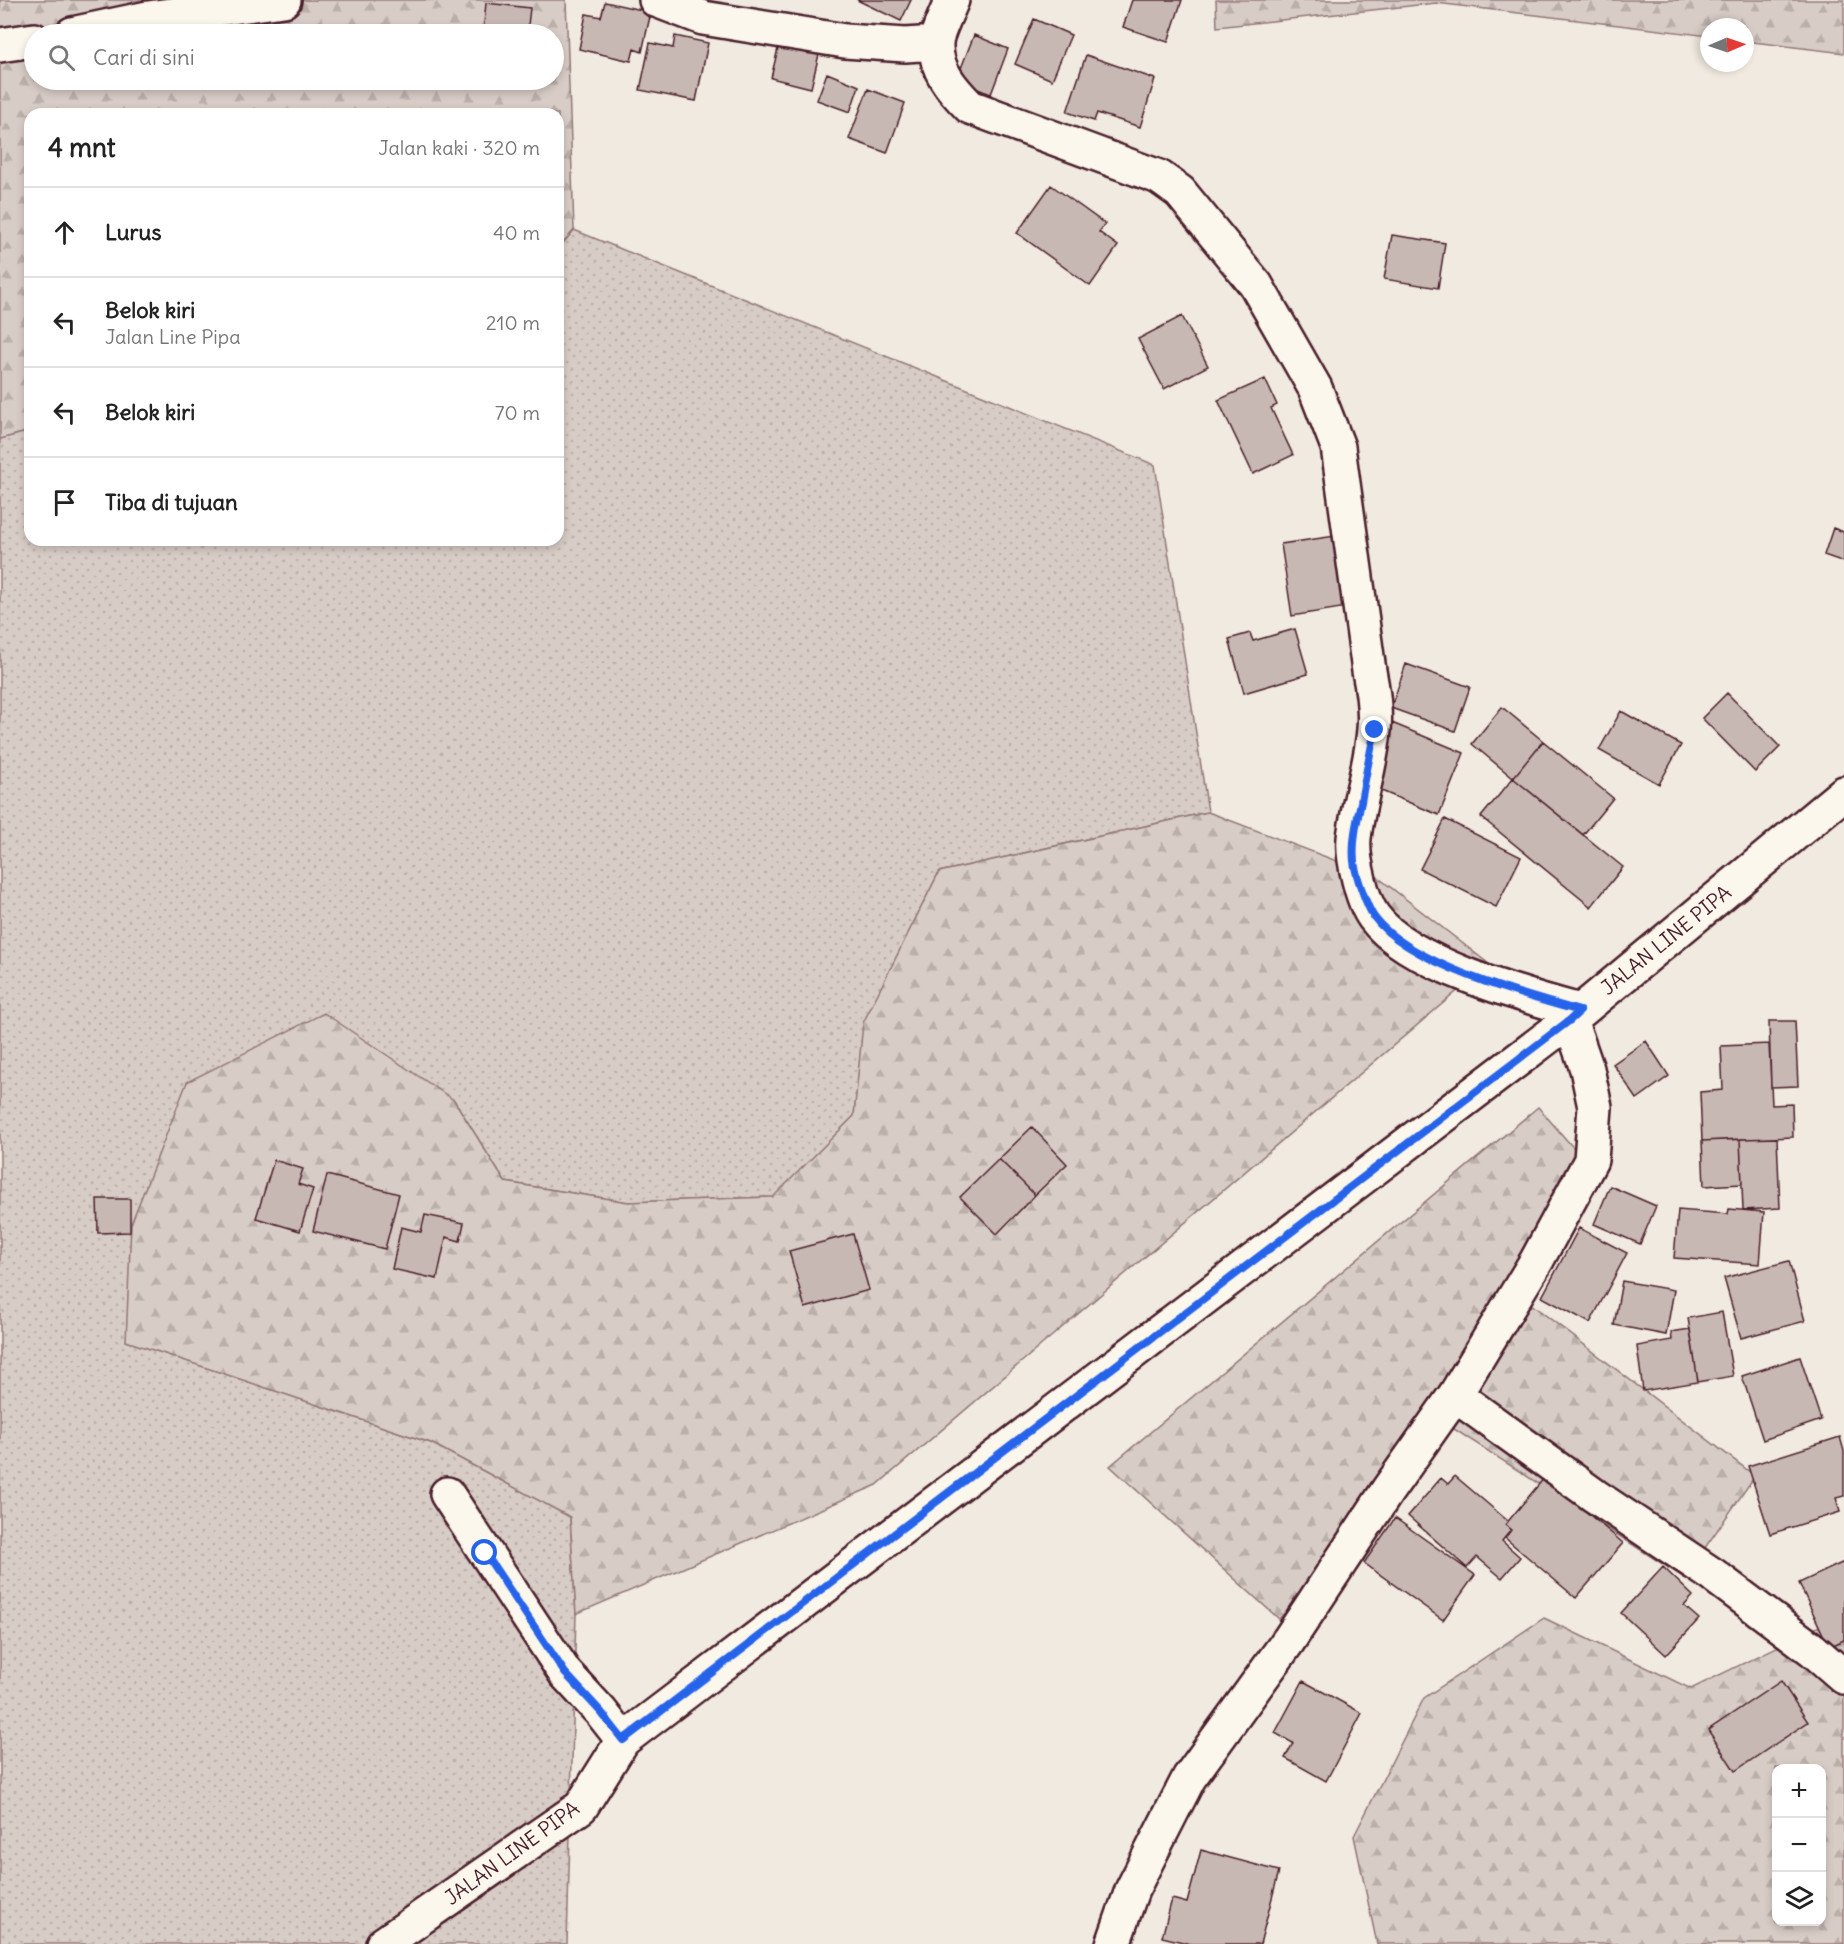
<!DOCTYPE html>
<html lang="id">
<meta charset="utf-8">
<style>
:root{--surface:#fff;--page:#f6f6f6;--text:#222;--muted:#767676;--line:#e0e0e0}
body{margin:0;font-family:Delius,sans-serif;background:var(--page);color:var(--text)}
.controls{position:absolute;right:18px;bottom:18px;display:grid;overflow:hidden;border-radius:12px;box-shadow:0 3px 9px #0003}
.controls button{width:54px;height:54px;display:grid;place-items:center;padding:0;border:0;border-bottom:2px solid var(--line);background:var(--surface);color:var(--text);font:30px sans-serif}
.compass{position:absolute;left:1700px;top:18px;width:54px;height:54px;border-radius:50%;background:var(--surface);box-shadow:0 3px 9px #0003;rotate:88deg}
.stop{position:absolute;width:18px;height:18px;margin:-14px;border:4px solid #2563eb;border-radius:50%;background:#fff}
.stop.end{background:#2563eb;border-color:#fff;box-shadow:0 2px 6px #0008}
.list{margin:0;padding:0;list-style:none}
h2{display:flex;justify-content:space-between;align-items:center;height:78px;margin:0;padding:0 24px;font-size:26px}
h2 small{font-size:20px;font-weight:400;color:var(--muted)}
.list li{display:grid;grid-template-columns:39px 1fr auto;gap:18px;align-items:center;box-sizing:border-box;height:90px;padding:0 24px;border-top:2px solid var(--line)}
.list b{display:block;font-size:22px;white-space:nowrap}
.list p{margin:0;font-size:20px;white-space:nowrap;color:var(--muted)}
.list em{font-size:20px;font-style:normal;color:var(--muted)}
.icon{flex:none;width:33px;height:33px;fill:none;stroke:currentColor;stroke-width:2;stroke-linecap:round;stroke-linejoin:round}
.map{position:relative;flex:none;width:1844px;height:1944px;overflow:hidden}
.search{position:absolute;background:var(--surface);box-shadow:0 3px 9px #0003;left:24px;top:24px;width:540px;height:66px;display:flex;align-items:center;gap:15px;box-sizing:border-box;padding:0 21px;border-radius:33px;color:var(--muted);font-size:22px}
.panel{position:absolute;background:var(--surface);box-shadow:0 3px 9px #0003;left:24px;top:108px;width:540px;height:438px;border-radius:18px}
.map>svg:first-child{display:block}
.green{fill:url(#green-dots);stroke:#917678;stroke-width:1.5}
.forest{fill:url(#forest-firs);stroke:#917678;stroke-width:1.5;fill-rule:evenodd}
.building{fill:#c8b8b3;stroke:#4a1f2b;stroke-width:1.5}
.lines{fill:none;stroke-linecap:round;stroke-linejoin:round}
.street-casing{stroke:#4a1f2b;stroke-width:38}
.secondary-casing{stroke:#4a1f2b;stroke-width:38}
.street{stroke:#fbf7ec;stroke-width:33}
.secondary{stroke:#fbf7ec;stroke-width:33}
.route{stroke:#2563eb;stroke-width:8}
.labels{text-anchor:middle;stroke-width:5;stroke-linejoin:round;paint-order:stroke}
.street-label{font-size:20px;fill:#4a1f2b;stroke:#fbf7ec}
</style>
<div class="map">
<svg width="1844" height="1944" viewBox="0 0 1844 1944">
<defs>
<pattern id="green-dots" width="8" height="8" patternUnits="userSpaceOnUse" patternTransform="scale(1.5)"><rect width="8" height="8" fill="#d8ccc6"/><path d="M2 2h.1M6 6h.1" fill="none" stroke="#bbafaa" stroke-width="1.8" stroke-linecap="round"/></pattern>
<pattern id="forest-firs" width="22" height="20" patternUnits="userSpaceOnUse" patternTransform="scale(1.5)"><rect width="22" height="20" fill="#d8ccc6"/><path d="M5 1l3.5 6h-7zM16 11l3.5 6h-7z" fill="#bbafaa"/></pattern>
</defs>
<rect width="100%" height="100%" fill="#f0eae0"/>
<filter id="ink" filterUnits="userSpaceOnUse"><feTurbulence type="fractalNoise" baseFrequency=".0167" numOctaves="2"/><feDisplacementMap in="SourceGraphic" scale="12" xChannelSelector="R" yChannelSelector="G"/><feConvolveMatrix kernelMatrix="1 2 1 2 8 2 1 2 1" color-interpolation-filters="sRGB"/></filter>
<g filter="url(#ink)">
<path class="green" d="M574 230 1155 465 1208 812 939 872 864 1023 854 1116 774 1197 628 1202 505 1182 454 1100 126 1341 431 1443 570 1517 576 1614 567 1944H0V439L30 431V540H558V249Z"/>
<path class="forest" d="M0 0H566L574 230 558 249V114H30V431L0 439ZM34 34H554V80H34Z
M1216 0H1844V53L1745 41V27H1709V36L1436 3 1217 27Z
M1208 812 1376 876 1489 964 877 1485 576 1614 570 1517 431 1443 126 1341 131 1224 187 1082 324 1013 454 1100 505 1182 628 1202 773 1197 854 1116 863 1023 939 872Z
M1538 1107 1591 1168 1522 1297 1755 1476 1684 1578 1451 1427 1279 1619 1110 1466Z
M1544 1618 1691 1689 1834 1619 1844 1631V1944H1377L1354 1836 1424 1698ZM1776 1768H1822V1922H1776Z"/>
<path class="building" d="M857 0H911L901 21Z
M1132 0H1182L1168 42 1123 27Z
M605 2 651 12 642 52 634 49 631 61 579 49 586 14 601 17Z
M486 3 530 8 527 34H483Z
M1034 19 1071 35 1052 80 1015 64Z
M974 35 1008 49 991 94 956 81Z
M675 36 708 43 696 101 640 90 650 43 673 48Z
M780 40 820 50 811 88 771 78Z
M1086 55 1155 79 1140 127 1097 113 1094 121 1067 112Z
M827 73 859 86 850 112 817 100Z
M868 89 905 103 887 153 849 139Z
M1051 185 1105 224 1099 232 1118 246 1090 286 1017 233Z
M1392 235 1445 243 1438 288 1384 279Z
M1182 316 1208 366 1164 389 1138 339Z
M1265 379 1277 405 1271 408 1293 455 1253 474 1218 400Z
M1833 528 1844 532V562L1824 555Z
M1342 535 1353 606 1292 616 1281 544Z
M1295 629 1308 674 1244 693 1229 639 1250 633 1253 641Z
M1406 664 1470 687 1455 731 1391 708Z
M1727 693 1780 747 1755 772 1702 718Z
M1502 707 1543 741 1513 778 1472 744Z
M1621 711 1681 745 1659 784 1599 750Z
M1392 723 1464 753 1439 815 1367 785Z
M1543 741 1613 798 1583 835 1513 778Z
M1513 778 1623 867 1591 907 1481 817Z
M1445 819 1521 857 1496 907 1420 869Z
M1769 1021H1795L1798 1086 1771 1087Z
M1646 1041 1669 1076 1637 1099 1613 1064Z
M1769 1044 1772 1105 1792 1104 1793 1137 1702 1141 1700 1092 1723 1090 1721 1046Z
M1032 1127 1067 1164 1035 1195 999 1159Z
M1777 1138 1780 1208 1743 1210 1740 1139Z
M1740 1139 1742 1184 1704 1186 1702 1141Z
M999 1159 1035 1195 997 1234 960 1197Z
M274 1160 303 1169 298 1184 313 1189 300 1231 256 1218Z
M327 1175 399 1194 385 1249 313 1231Z
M1610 1186 1656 1206 1640 1244 1594 1224Z
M97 1199H130V1232L98 1233Z
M1729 1209 1764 1212 1760 1264 1674 1258 1678 1210 1728 1214Z
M425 1215 464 1223 460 1241 446 1237 437 1279 392 1269 401 1227 421 1232Z
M1579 1228 1627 1253 1590 1323 1542 1297Z
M853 1234 869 1290 805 1308 789 1251Z
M1789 1261 1805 1321 1741 1338 1724 1278Z
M1622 1281 1674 1290 1666 1335 1614 1325Z
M1722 1312 1733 1376 1698 1382 1688 1318Z
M1690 1329 1698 1382 1643 1391 1637 1346 1672 1340 1671 1332Z
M1800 1357 1821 1420 1763 1440 1742 1376Z
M1840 1437 1844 1451V1496L1836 1498 1840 1512 1770 1534 1748 1466Z
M1455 1476 1508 1521 1505 1525 1511 1530 1502 1541 1520 1557 1502 1578 1477 1557 1467 1568 1408 1516 1441 1478 1448 1484Z
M1545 1477 1623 1543 1576 1598 1505 1538 1511 1530 1505 1525Z
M1395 1518 1475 1575 1443 1620 1364 1563Z
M1844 1562V1640L1829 1647 1799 1583Z
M1663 1567 1693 1596 1684 1606 1699 1619 1666 1655 1621 1613Z
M1303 1681 1362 1713 1326 1781 1285 1758 1293 1743 1275 1733Z
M1781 1681 1808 1722 1735 1771 1708 1730Z
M1201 1850 1279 1871 1260 1944H1191L1162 1937 1172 1899 1187 1903Z"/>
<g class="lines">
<defs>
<path id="street" d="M656 0 703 18 845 41 905 45 936 43
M952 0C948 10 936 34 936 44 935 70 953 90 970 107L1159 177 1180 192 1256 285 1315 388 1338 447 1369 671C1373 691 1376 710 1374 730 1371 767 1358 802 1354 838 1352 858 1362 901 1374 917 1408 964 1524 996 1580 1011
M72 34 148 18 284 0
M0 45 34 40
M1455 1395 1595 1496 1713 1575 1813 1650 1844 1677
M447 1494 565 1673 601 1712 623 1740
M1113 1944 1132 1890 1189 1778 1289 1640 1388 1490 1455 1395 1537 1260 1591 1160 1595 1107 1587 1069 1570 1020"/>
<path id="secondary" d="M383 1944 581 1807 623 1740 1570 1020 1844 793"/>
</defs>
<use href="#street" class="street-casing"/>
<use href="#secondary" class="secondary-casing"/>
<use href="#street" class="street"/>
<use href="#secondary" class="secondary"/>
</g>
</g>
<g class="lines" filter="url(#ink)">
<path class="route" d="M485 1553 565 1673 601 1712 623 1740 1570 1020 1580 1011C1525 996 1407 963 1374 917 1367 907 1355 873 1354 861 1352 841 1357 821 1361 802 1365 778 1370 754 1375 730"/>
</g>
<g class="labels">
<g class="street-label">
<text transform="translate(1666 940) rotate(-39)" y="7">JALAN LINE PIPA</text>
<text transform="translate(512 1853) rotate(-36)" y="7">JALAN LINE PIPA</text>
</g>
</g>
</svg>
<div class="controls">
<button>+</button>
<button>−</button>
<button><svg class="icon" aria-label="layers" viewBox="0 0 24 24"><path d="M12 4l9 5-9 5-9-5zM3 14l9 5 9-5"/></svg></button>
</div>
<svg class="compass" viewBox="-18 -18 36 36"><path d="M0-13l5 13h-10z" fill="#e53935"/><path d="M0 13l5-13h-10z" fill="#767676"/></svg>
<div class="stop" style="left:485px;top:1553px"></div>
<div class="stop end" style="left:1375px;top:730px"></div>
<div class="search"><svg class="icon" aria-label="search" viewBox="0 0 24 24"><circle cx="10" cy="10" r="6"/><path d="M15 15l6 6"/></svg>Cari di sini</div>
<section class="panel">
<h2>4 mnt<small>Jalan kaki · 320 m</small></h2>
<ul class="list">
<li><svg class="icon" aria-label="ahead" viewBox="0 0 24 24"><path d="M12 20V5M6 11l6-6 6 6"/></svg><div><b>Lurus</b></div><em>40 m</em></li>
<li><svg class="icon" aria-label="left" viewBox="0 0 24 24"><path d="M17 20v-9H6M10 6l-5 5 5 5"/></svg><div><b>Belok kiri</b><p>Jalan Line Pipa</p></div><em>210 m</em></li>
<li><svg class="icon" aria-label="left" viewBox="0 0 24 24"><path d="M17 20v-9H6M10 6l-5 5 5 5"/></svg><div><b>Belok kiri</b></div><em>70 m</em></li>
<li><svg class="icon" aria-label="arrive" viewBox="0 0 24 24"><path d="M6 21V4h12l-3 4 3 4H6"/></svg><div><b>Tiba di tujuan</b></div></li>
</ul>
</section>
</div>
